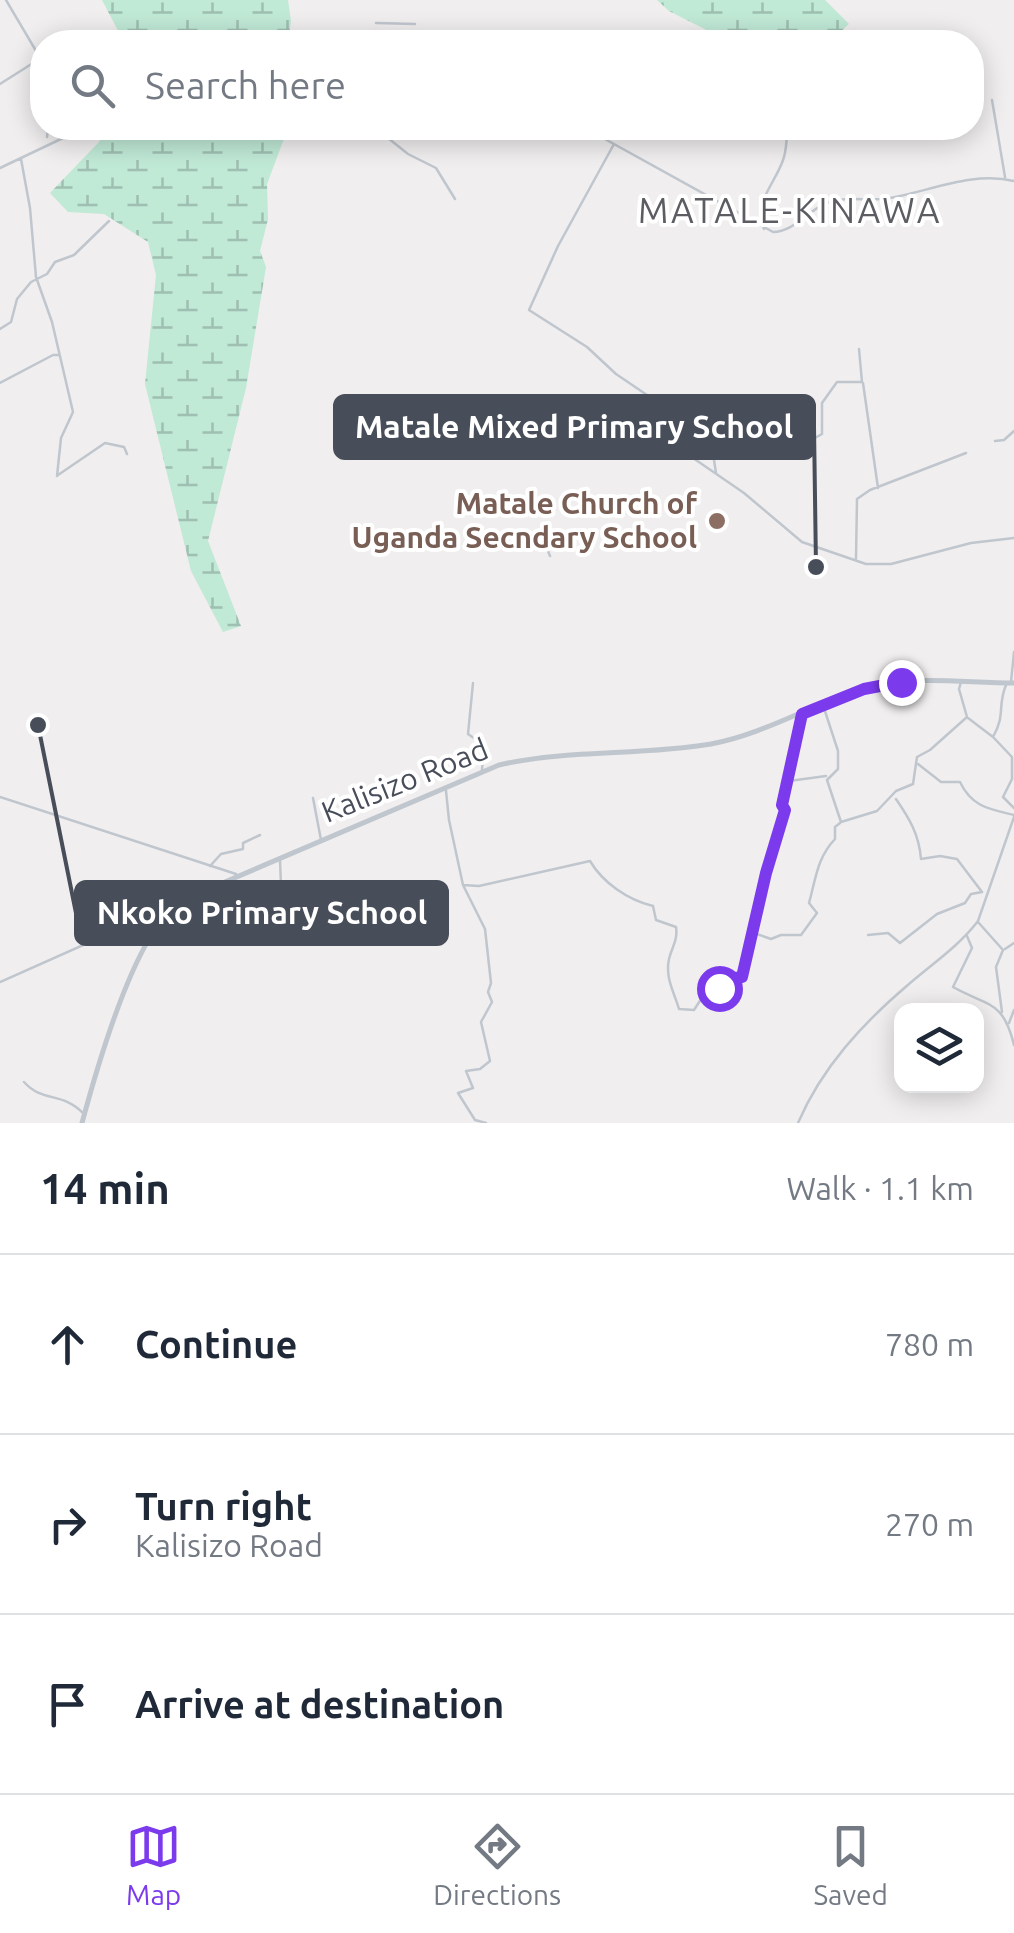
<!DOCTYPE html>
<meta charset="utf-8">
<style>
:root{--surface:#fff;--page:#f2f2f3;--text:#1f2937;--muted:#747a83;--line:#e0e1e3;--accent:#7c3aed}
body{margin:0;font-family:Ubuntu,sans-serif;background:var(--page);color:var(--text)}
.controls{position:absolute;right:30px;bottom:30px;display:grid;overflow:hidden;border-radius:20px;box-shadow:0 5px 25px #0003}
.controls button{width:90px;height:90px;display:grid;place-items:center;padding:0;border:0;border-bottom:2px solid var(--line);background:var(--surface);color:var(--text);font:50px sans-serif}
.stop{position:absolute;width:30px;height:30px;margin:-22px;border:8px solid #7c3aed;border-radius:50%;background:#fff}
.stop.end{background:#7c3aed;border-color:#fff;box-shadow:0 2px 10px #0008}
.list{margin:0;padding:0;list-style:none}
h2{display:flex;justify-content:space-between;align-items:center;height:130px;margin:0;padding:0 40px;font-size:42px}
h2 small{font-size:32px;font-weight:400;color:var(--muted)}
.list li{display:grid;grid-template-columns:65px 1fr auto;gap:30px;align-items:center;box-sizing:border-box;height:180px;padding:0 40px;border-top:2px solid var(--line)}
.list b{display:block;font-size:38px;white-space:nowrap}
.list p{margin:0;font-size:32px;white-space:nowrap;color:var(--muted)}
.list em{font-size:32px;font-style:normal;color:var(--muted)}
.icon{flex:none;width:55px;height:55px;fill:none;stroke:currentColor;stroke-width:2;stroke-linecap:round;stroke-linejoin:round}
.map{position:relative;flex:none;width:1014px;height:1123px;overflow:hidden}
.search{position:absolute;background:var(--surface);box-shadow:0 5px 25px #0003;left:30px;right:30px;top:30px;height:110px;display:flex;align-items:center;gap:25px;box-sizing:border-box;padding:0 35px;border-radius:40px;color:var(--muted);font-size:38px}
.sheet{height:670px;background:var(--surface)}
nav{display:flex;justify-content:space-around;align-items:center;box-sizing:border-box;height:140px;border-top:2px solid var(--line);background:var(--surface);font-size:28px;color:var(--muted)}
nav a{display:grid;justify-items:center;gap:5px}
nav .on{color:var(--accent)}
.map>svg:first-child{display:block}
.wetland{fill:url(#wetland-marsh)}
.lines{fill:none;stroke-linecap:round;stroke-linejoin:round}
.minor{stroke:#c0c6ce;stroke-width:2.5}
.tertiary{stroke:#c0c6ce;stroke-width:5}
.route{stroke:#7c3aed;stroke-width:12}
.education-dot{fill:#8d6e63;stroke:#fff;stroke-width:4}
.labels{text-anchor:middle;stroke-width:8;stroke-linejoin:round;paint-order:stroke}
.education-label{font-size:30px;font-weight:bold;fill:#785e54;stroke:#fff;text-anchor:end}
.street-label{font-size:30px;fill:#484e59;stroke:#fff}
.quarter-label{font-size:35px;letter-spacing:2.5px;fill:#5b5d62;stroke:#fff}
.leader{fill:none;stroke:#484e59;stroke-width:4}
.callout-dot{fill:#484e59;stroke:#fff;stroke-width:4}
.callout{fill:#484e59;stroke:#484e59;stroke-width:4}
.callout-label{font-size:32px;text-anchor:middle;font-weight:bold;fill:#fff}
</style>
<div class="map">
<svg width="1014" height="1123" viewBox="0 0 1014 1123">
<defs>
<pattern id="wetland-marsh" width="20" height="14" patternUnits="userSpaceOnUse" patternTransform="scale(2.5)"><rect width="20" height="14" fill="#c0e9d6"/><path d="M1 5h8M5 5V1M11 12h8M15 12V8" fill="none" stroke="#9ebfb1"/></pattern>
</defs>
<rect width="100%" height="100%" fill="#f0eeee"/>
<path class="wetland" d="M102 0H288L291 21 288 42H124Z
M657 0H825L849 24 829 42H730L669 11Z
M105 128H284L285 136 267 184 268 219 260 251 266 267 246 388 208 541 241 626 223 632 191 571 145 384 156 275 148 242 104 214 68 212 50 193 99 142Z"/>
<g class="lines">
<path class="minor" d="M6 0 42 61
M376 23 415 24
M0 84 41 58
M992 100 1005 177
M585 128 773 232C794 232 808 210 827 203 848 195 868 202 890 198 930 191 973 171 1014 181
M383 134 408 154 436 168 455 199
M47 137 48 128
M614 144 558 246 529 310 587 347 616 374 647 395 652 403 661 436 744 493 802 542 866 564H891L971 543 1014 538
M21 159 30 208 36 277 52 322 73 412 61 438 57 476
M0 168 84 128
M764 229C751 206 776 182 783 160 787 150 786 138 788 128
M0 329 11 322 17 299 31 282 47 274 55 262 74 255 109 221
M0 383 53 355H59
M863 383 878 488
M995 441 1004 440 1014 431
M716 473 712 447 722 414 746 415 751 409 759 419 813 439 822 434V403L837 382H862L859 349
M58 475 105 443 124 447 127 454
M550 556 548 551 552 539
M856 559 857 499 870 490 966 453
M1011 682 1014 652
M473 683 468 734 484 745 482 770
M823 705 838 751V769L827 780 841 822 877 811 896 791 913 784 917 757 930 750 967 717 959 689 961 682
M968 718 993 737C1006 714 997 707 1006 685
M993 737 1012 757V779L1003 797 1014 808
M918 764 941 782H960C972 807 989 809 1014 815
M789 781 826 776
M446 791 449 820 463 885 485 929 491 983 488 992 492 1002 481 1022 490 1061 480 1069 466 1071 473 1088 458 1093 475 1120 486 1123
M0 797 236 874
M313 798 321 840
M896 799C909 818 919 834 921 859L940 856 957 859 982 892
M280 860 281 885 289 908
M210 866 221 854 243 849V843L260 835
M463 885 479 886 590 861C603 883 628 900 653 906L656 920 676 927C678 940 672 947 669 959 665 978 674 992 679 1009L694 1010 705 993 717 991 727 979 742 977 765 873 785 809 782 805 801 716
M978 922 1003 950 996 967 1002 1012
M754 933 771 939 781 935H801L817 913 809 903C816 878 817 858 835 839V827L840 823
M868 935 888 933 900 943 937 914 965 903 971 894 982 892
M967 936 972 948 953 987C989 1007 1003 1000 1014 1045
M1005 949 1014 943
M0 982 173 905
M1009 1023 1014 1010
M24 1082C43 1103 61 1091 83 1113
M798 1123C822 1067 863 1023 909 984 932 964 959 946 978 921L1014 817"/>
<path class="tertiary" d="M82 1123C96 1071 137 922 185 899L499 765C568 749 641 756 711 744 768 733 815 702 869 687 916 675 966 683 1014 683"/>
</g>
<g class="lines">
<path class="route" d="M719 988 727 979 742 977 766 873 785 810 782 805 802 714 864 689 901 682"/>
</g>
<circle class="education-dot" cx="717" cy="521" r="10"/>
<g class="labels">
<g class="education-label">
<text x="697" y="514">Matale Church of<tspan x="697" dy="34">Uganda Secndary School</tspan></text>
</g>
<g class="street-label">
<text transform="translate(405 781) rotate(-22)" y="10">Kalisizo Road</text>
</g>
<g class="quarter-label">
<text x="790" y="223">MATALE-KINAWA</text>
</g>
</g>
<path class="leader" d="M816 567L814 427M38 725L76 913"/>
<g class="callout-dot">
<circle cx="816" cy="567" r="10"/>
<circle cx="38" cy="725" r="10"/>
</g>
<g class="callout">
<rect x="335" y="396" width="479" height="62" rx="10"/>
<rect x="76" y="882" width="371" height="62" rx="10"/>
</g>
<g class="callout-label">
<text x="574" y="438">Matale Mixed Primary School</text>
<text x="262" y="924">Nkoko Primary School</text>
</g>
</svg>
<div class="controls">
<button><svg class="icon" aria-label="layers" viewBox="0 0 24 24"><path d="M12 4l9 5-9 5-9-5zM3 14l9 5 9-5"/></svg></button>
</div>
<div class="stop" style="left:719px;top:988px"></div>
<div class="stop end" style="left:901px;top:682px"></div>
<div class="search"><svg class="icon" aria-label="search" viewBox="0 0 24 24"><circle cx="10" cy="10" r="6"/><path d="M15 15l6 6"/></svg>Search here</div>
</div>
<section class="sheet">
<h2>14 min<small>Walk · 1.1 km</small></h2>
<ul class="list">
<li><svg class="icon" aria-label="ahead" viewBox="0 0 24 24"><path d="M12 20V5M6 11l6-6 6 6"/></svg><div><b>Continue</b></div><em>780 m</em></li>
<li><svg class="icon" aria-label="right" viewBox="0 0 24 24"><path d="M7 20v-9h11M14 6l5 5-5 5"/></svg><div><b>Turn right</b><p>Kalisizo Road</p></div><em>270 m</em></li>
<li><svg class="icon" aria-label="arrive" viewBox="0 0 24 24"><path d="M6 21V4h12l-3 4 3 4H6"/></svg><div><b>Arrive at destination</b></div></li>
</ul>
</section>
<nav>
<a class="on"><svg class="icon" aria-label="map" viewBox="0 0 24 24"><path d="M3 6l6-2 6 2 6-2v14l-6 2-6-2-6 2zM9 4v14M15 6v14"/></svg>Map</a>
<a><svg class="icon" aria-label="directions" viewBox="0 0 24 24"><path d="M12 3l9 9-9 9-9-9zM9 14v-3h6M13 9l2 2-2 2"/></svg>Directions</a>
<a><svg class="icon" aria-label="saved" viewBox="0 0 24 24"><path d="M7 4h10v16l-5-4-5 4z"/></svg>Saved</a>
</nav>
